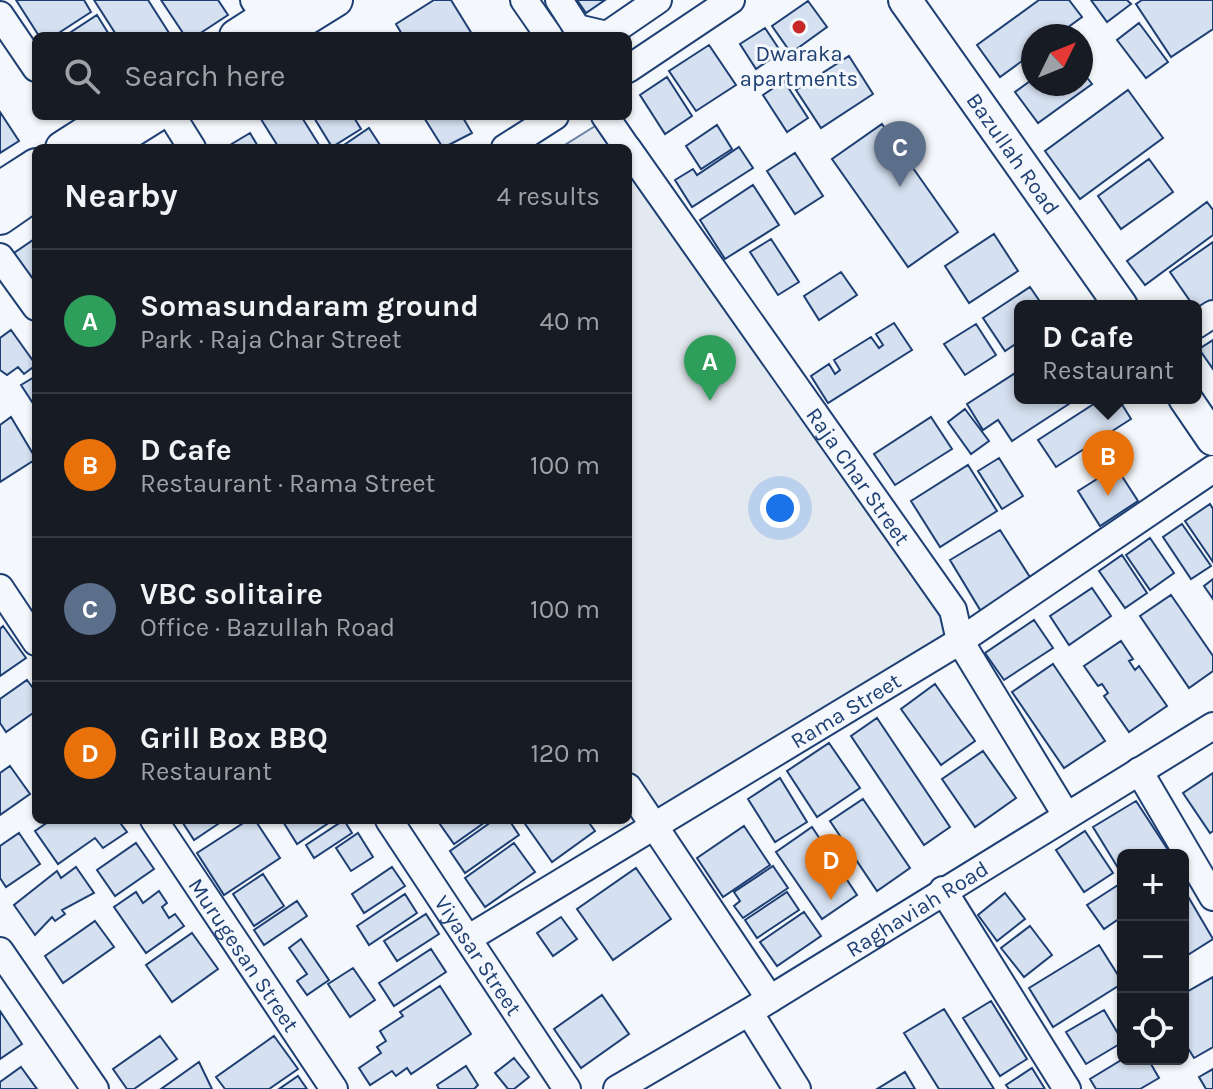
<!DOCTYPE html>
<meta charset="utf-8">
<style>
:root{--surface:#171b24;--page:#20242c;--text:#f1f3f6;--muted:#9ea1a6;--line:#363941;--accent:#2563eb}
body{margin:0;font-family:Karla,sans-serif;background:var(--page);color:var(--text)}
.controls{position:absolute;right:24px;bottom:24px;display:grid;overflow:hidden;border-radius:12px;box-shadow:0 2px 6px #0004}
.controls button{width:72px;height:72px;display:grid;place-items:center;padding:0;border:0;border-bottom:2px solid var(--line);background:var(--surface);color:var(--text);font:40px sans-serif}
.compass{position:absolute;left:1021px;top:24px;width:72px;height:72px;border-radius:50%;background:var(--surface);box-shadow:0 2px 6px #0004;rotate:47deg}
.you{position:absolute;left:780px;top:508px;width:28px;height:28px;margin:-20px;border:6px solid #fff;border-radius:50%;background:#1a73e8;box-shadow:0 0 0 12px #1a73e833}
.badge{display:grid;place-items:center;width:52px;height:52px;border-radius:50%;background:var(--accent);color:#fff;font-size:26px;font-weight:700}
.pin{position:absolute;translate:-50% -66px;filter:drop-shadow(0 2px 4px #0008)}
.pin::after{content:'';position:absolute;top:42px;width:28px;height:24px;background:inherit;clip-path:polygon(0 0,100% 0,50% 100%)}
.popup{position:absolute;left:1014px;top:300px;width:188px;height:104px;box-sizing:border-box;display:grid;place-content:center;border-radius:12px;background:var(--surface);filter:drop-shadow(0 2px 6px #0005);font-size:26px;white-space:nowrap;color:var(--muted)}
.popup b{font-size:30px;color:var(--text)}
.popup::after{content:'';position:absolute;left:50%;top:100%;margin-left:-16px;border:16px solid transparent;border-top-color:var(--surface)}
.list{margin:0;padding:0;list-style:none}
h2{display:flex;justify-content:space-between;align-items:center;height:104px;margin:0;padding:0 32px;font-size:34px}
h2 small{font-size:26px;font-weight:400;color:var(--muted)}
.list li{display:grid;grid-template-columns:52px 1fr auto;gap:24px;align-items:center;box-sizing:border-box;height:144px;padding:0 32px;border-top:2px solid var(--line)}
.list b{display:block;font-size:30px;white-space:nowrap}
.list p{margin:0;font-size:26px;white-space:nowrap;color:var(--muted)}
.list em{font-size:26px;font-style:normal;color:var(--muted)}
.icon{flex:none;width:44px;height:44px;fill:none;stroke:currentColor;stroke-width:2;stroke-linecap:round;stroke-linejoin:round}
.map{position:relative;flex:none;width:1213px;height:1089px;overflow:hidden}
.search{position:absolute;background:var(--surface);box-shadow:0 2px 6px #0004;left:32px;top:32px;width:600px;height:88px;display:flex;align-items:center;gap:20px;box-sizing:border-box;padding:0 28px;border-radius:12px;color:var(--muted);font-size:30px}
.panel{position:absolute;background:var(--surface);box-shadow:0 2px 6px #0004;left:32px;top:144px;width:600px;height:680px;border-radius:12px}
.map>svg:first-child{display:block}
.green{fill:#e3e9f0;stroke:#687fa3;stroke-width:2}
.building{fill:#d5e0f0;stroke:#1d3f73;stroke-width:2}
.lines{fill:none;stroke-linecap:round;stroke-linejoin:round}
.minor-casing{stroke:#1d3f73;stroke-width:30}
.major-casing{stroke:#1d3f73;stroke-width:36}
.minor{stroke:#f4f7fb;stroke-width:26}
.major{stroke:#f4f7fb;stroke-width:32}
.poi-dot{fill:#c62828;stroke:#f4f7fb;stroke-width:3}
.labels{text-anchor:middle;stroke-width:6;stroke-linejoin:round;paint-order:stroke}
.poi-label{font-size:22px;fill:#1d3f73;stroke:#f4f7fb}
.street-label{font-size:22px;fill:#1d3f73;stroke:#f4f7fb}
</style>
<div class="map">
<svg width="1213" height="1089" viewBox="0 0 1213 1089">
<rect width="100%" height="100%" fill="#f4f7fb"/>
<path class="green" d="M600 123 617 148H560Z
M628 163 957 638 661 827 628 780Z"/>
<path class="building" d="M16 0H84L91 12 54 36H39Z
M94 0H148L171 36H117Z
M161 0H218L228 15 196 36H185Z
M434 0H451L472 34 403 36 396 24Z
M577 0H605L586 13Z
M1039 0H1069L1082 17 1056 36H1033V53L1000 77 977 45Z
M1091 0H1127L1131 4 1107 22Z
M1142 0H1213V29L1171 57 1136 4Z
M808 1 827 27 791 53 772 26Z
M97 15 110 36H65Z
M1139 23 1168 62 1146 78 1117 40Z
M765 28 781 52 756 69 740 44Z
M709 45 736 85 696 111 669 71Z
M849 56 873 94 821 128 796 90Z
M1081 70 1092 84 1038 123 1015 92 1033 79V84H1081Z
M667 77 692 116 665 134 640 95Z
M784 81 808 118 787 132 763 95Z
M1128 90 1163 138 1080 199 1045 151Z
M0 112 19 141 0 153Z
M259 116H301L321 148H279Z
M313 116H353L361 129 332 147Z
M423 116H462L472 133 443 148Z
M882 124 958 232 908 267 832 159Z
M717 125 732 149 701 169 686 146Z
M369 128 382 148H341V147Z
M250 133 259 148H225Z
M739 147 753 168 692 207 675 180 693 169 697 175Z
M795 153 823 196 795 214 767 171Z
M1149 159 1173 192 1121 229 1098 196Z
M753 185 779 225 725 259 700 220Z
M1207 202 1213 210V235L1145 285 1127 261Z
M994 234 1018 271 969 303 945 266Z
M36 238V293L11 255Z
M771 239 799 282 778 295 750 252Z
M1213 242V300L1197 311 1170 272Z
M841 272 857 295 819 320 804 296Z
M1030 287 1043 306H1020V341L1005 351 983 318Z
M894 323 912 350 828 403 811 376 829 364 835 374 840 370 834 360 871 337 879 348 883 345 876 334Z
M976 324 996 355 965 375 944 344Z
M11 330 36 365 24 374 18 367 7 375 0 370V338Z
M1213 340V369L1199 349Z
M1020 370V398H1078L1012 441 998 420 983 430 967 404Z
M36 376V408L21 385Z
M1103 398H1118L1131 419 1056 467 1038 440Z
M965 409 989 441 971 454 948 422Z
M11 417 36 459 0 482V425Z
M931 417 952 449 895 485 874 454Z
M999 458 1023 496 1002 509 978 471Z
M968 465 997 511 940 547 911 501Z
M1116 467 1138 501 1100 526 1078 491Z
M1210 504 1213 509V562L1185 521Z
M1182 524 1211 566 1191 579 1163 537Z
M1000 530 1033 582 982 613 950 560Z
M1150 538 1174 573 1150 590 1126 555Z
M1122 555 1147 593 1125 608 1099 571Z
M1213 579V599L1204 586Z
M1092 588 1111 616 1069 645 1050 616Z
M1171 595 1213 656V671L1189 688 1140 616Z
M1034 620 1053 648 1004 680 985 653Z
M3 626 26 658 0 676V629Z
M1121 641 1133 659 1129 661 1135 670 1139 666 1167 706 1129 732 1104 696 1108 693 1102 684 1098 686 1084 666Z
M1053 664 1105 741 1064 768 1012 692Z
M27 680 36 692V711L6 732 0 723V699Z
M935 684 975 741 941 765 901 709Z
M877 718 950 827 924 845 851 736Z
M829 743 860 788 817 817 787 771Z
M983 751 1016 798 975 827 942 779Z
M10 766 30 794 0 815V773Z
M1213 773V831L1210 833 1183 793Z
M780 778 807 822 775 842 748 799Z
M863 799 910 868 877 891 830 821Z
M1136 801 1168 850 1160 855H1123V876L1093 827Z
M51 820H118L127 832 103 848 95 838 58 864 35 831Z
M181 820H216L218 824 194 840Z
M248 820H255L280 858 224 895 197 853Z
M282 820H333L297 844Z
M344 820 352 833 314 858 306 845Z
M437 820H488L454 844Z
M494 820H509L519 835 465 873 450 851Z
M587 820 595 831 552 862 523 821Z
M744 826 770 865 723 897 697 858Z
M812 827 857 895 822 919 776 852Z
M1085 831 1113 873 1084 892 1056 850Z
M19 833 40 864 6 887 0 878V846Z
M358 833 373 857 351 871 336 848Z
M136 843 154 869 115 896 97 870Z
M514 843 535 872 485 907 465 878Z
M773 866 788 888 743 918 734 906 740 901 734 892Z
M76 867 94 893 62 910 65 914 55 921 52 917 35 935 14 905 57 871 61 878Z
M392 867 405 886 364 913 352 894Z
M636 868 671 919 613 960 577 909Z
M263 874 284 906 254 926 233 894Z
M1118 885 1123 892V916L1104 929 1087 905Z
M159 891 167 903 162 907 169 918 175 914 184 926 146 953 114 907 136 892 143 903Z
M787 892 799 910 757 938 745 920Z
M1005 893 1025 919 997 941 978 915Z
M1186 893 1213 939 1183 958V895Z
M405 894 417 913 369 945 357 926Z
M297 901 307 916 264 945 254 930Z
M804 912 821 936 777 966 760 942Z
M426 914 439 934 397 961 384 941Z
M561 917 577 939 553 956 537 933Z
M95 921 114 947 63 983 45 956Z
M1030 926 1052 955 1024 977 1001 948Z
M192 933 218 969 172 1002 146 965Z
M301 939 329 980 307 995 297 981 307 974 289 948Z
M1099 945 1123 983 1053 1027 1029 988Z
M431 949 446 972 394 1006 379 983Z
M353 968 375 1000 350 1017 328 984Z
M1213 977V1047L1194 1058 1183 1040V994Z
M440 986 471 1034 411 1074 407 1068 396 1076 392 1071 370 1085 359 1068 381 1053 377 1047 386 1041 380 1031 403 1016 400 1012Z
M602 995 629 1034 581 1068 554 1029Z
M991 1001 1027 1059 1000 1076 963 1018Z
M944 1009 994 1089H939L904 1033Z
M1104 1010 1123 1042 1086 1064 1066 1032Z
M0 1011 22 1044 0 1059Z
M160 1036 177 1059 134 1089H127L113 1069Z
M274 1036 298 1069 269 1089H225L216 1077Z
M514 1058 529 1077 514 1089H508L495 1073Z
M1123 1059H1148L1159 1078 1140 1089H1096L1090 1079Z
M199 1062 212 1089H161Z
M466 1066 478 1085 474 1089H439L437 1085Z
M21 1067 37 1089H0V1082Z
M1032 1068 1045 1089H1009L1006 1085Z
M1213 1069V1089H1206L1199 1077Z
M905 1072 915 1089H877Z
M298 1076 307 1089H279Z"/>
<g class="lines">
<defs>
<g id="minor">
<path d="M254 0 266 17"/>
<path d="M524 0 549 36"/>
<path d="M559 0 577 28 607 35 658 0"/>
<path d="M0 15 36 68"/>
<path d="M628 69 731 0"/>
<path d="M172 116 192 148"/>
<path d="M605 116 627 148"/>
<path d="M505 148 555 116"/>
<path id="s1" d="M628 149 953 610 960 641 1066 815"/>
<path d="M0 257 36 307"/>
<path d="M1196 325 1213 314"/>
<path d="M0 588 36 642"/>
<path d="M1139 771 1213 897"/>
<path d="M628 787 770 999"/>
<path id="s2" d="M154 820 334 1089"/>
<path id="s3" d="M389 820 567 1089"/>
<path d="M943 890 1067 1089"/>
<path id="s4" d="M469 938 960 641 1213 469"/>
<path d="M0 951 95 1089"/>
<path d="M749 1012 797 1089"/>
<path id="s5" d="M617 1089 749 1012 1213 726"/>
</g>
<g id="major">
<path id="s6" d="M905 0 1121 306"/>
<path d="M236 36 292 0"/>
<path d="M278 36 336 0"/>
<path d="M62 148 112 116"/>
<path d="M104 148 155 116"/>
<path d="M0 188 36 165"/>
<path d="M0 218 36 193"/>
<path d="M1185 398 1213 439"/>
</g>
</defs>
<use href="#minor" class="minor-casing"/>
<use href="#major" class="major-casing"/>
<use href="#minor" class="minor"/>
<use href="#major" class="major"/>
</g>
<circle class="poi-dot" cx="799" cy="27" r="8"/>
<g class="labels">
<g class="poi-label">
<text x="799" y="61">Dwaraka<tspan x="799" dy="25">apartments</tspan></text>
</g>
<g class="street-label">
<text dy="8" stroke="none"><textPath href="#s6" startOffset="188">Bazullah Road</textPath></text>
<text dy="8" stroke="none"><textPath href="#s1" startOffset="400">Raja Char Street</textPath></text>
<text dy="8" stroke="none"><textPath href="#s4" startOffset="440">Rama Street</textPath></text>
<text dy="8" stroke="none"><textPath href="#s5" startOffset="350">Raghaviah Road</textPath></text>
<text dy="8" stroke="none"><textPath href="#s2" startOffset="162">Murugesan Street</textPath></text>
<text dy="8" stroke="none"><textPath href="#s3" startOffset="162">Viyasar Street</textPath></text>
</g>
</g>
</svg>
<div class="controls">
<button>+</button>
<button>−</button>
<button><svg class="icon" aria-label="locate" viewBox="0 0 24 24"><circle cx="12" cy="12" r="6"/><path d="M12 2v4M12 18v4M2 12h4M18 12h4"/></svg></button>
</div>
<svg class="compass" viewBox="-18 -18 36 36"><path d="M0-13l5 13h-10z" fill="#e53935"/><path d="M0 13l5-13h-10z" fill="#9ea1a6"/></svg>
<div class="you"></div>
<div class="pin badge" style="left:710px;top:401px;background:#2e9e5b">A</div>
<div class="pin badge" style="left:1108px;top:496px;background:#e8710a">B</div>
<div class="popup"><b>D Cafe</b>Restaurant</div>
<div class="pin badge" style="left:900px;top:187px;background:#5c6f8a">C</div>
<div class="pin badge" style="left:831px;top:900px;background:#e8710a">D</div>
<div class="search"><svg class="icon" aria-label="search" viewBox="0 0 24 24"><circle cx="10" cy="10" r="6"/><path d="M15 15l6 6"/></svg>Search here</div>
<section class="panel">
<h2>Nearby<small>4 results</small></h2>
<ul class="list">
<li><span class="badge" style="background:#2e9e5b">A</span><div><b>Somasundaram ground</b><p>Park · Raja Char Street</p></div><em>40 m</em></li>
<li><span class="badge" style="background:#e8710a">B</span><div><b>D Cafe</b><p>Restaurant · Rama Street</p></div><em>100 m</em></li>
<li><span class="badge" style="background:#5c6f8a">C</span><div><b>VBC solitaire</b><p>Office · Bazullah Road</p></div><em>100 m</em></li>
<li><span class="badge" style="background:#e8710a">D</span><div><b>Grill Box BBQ</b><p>Restaurant</p></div><em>120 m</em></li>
</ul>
</section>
</div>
